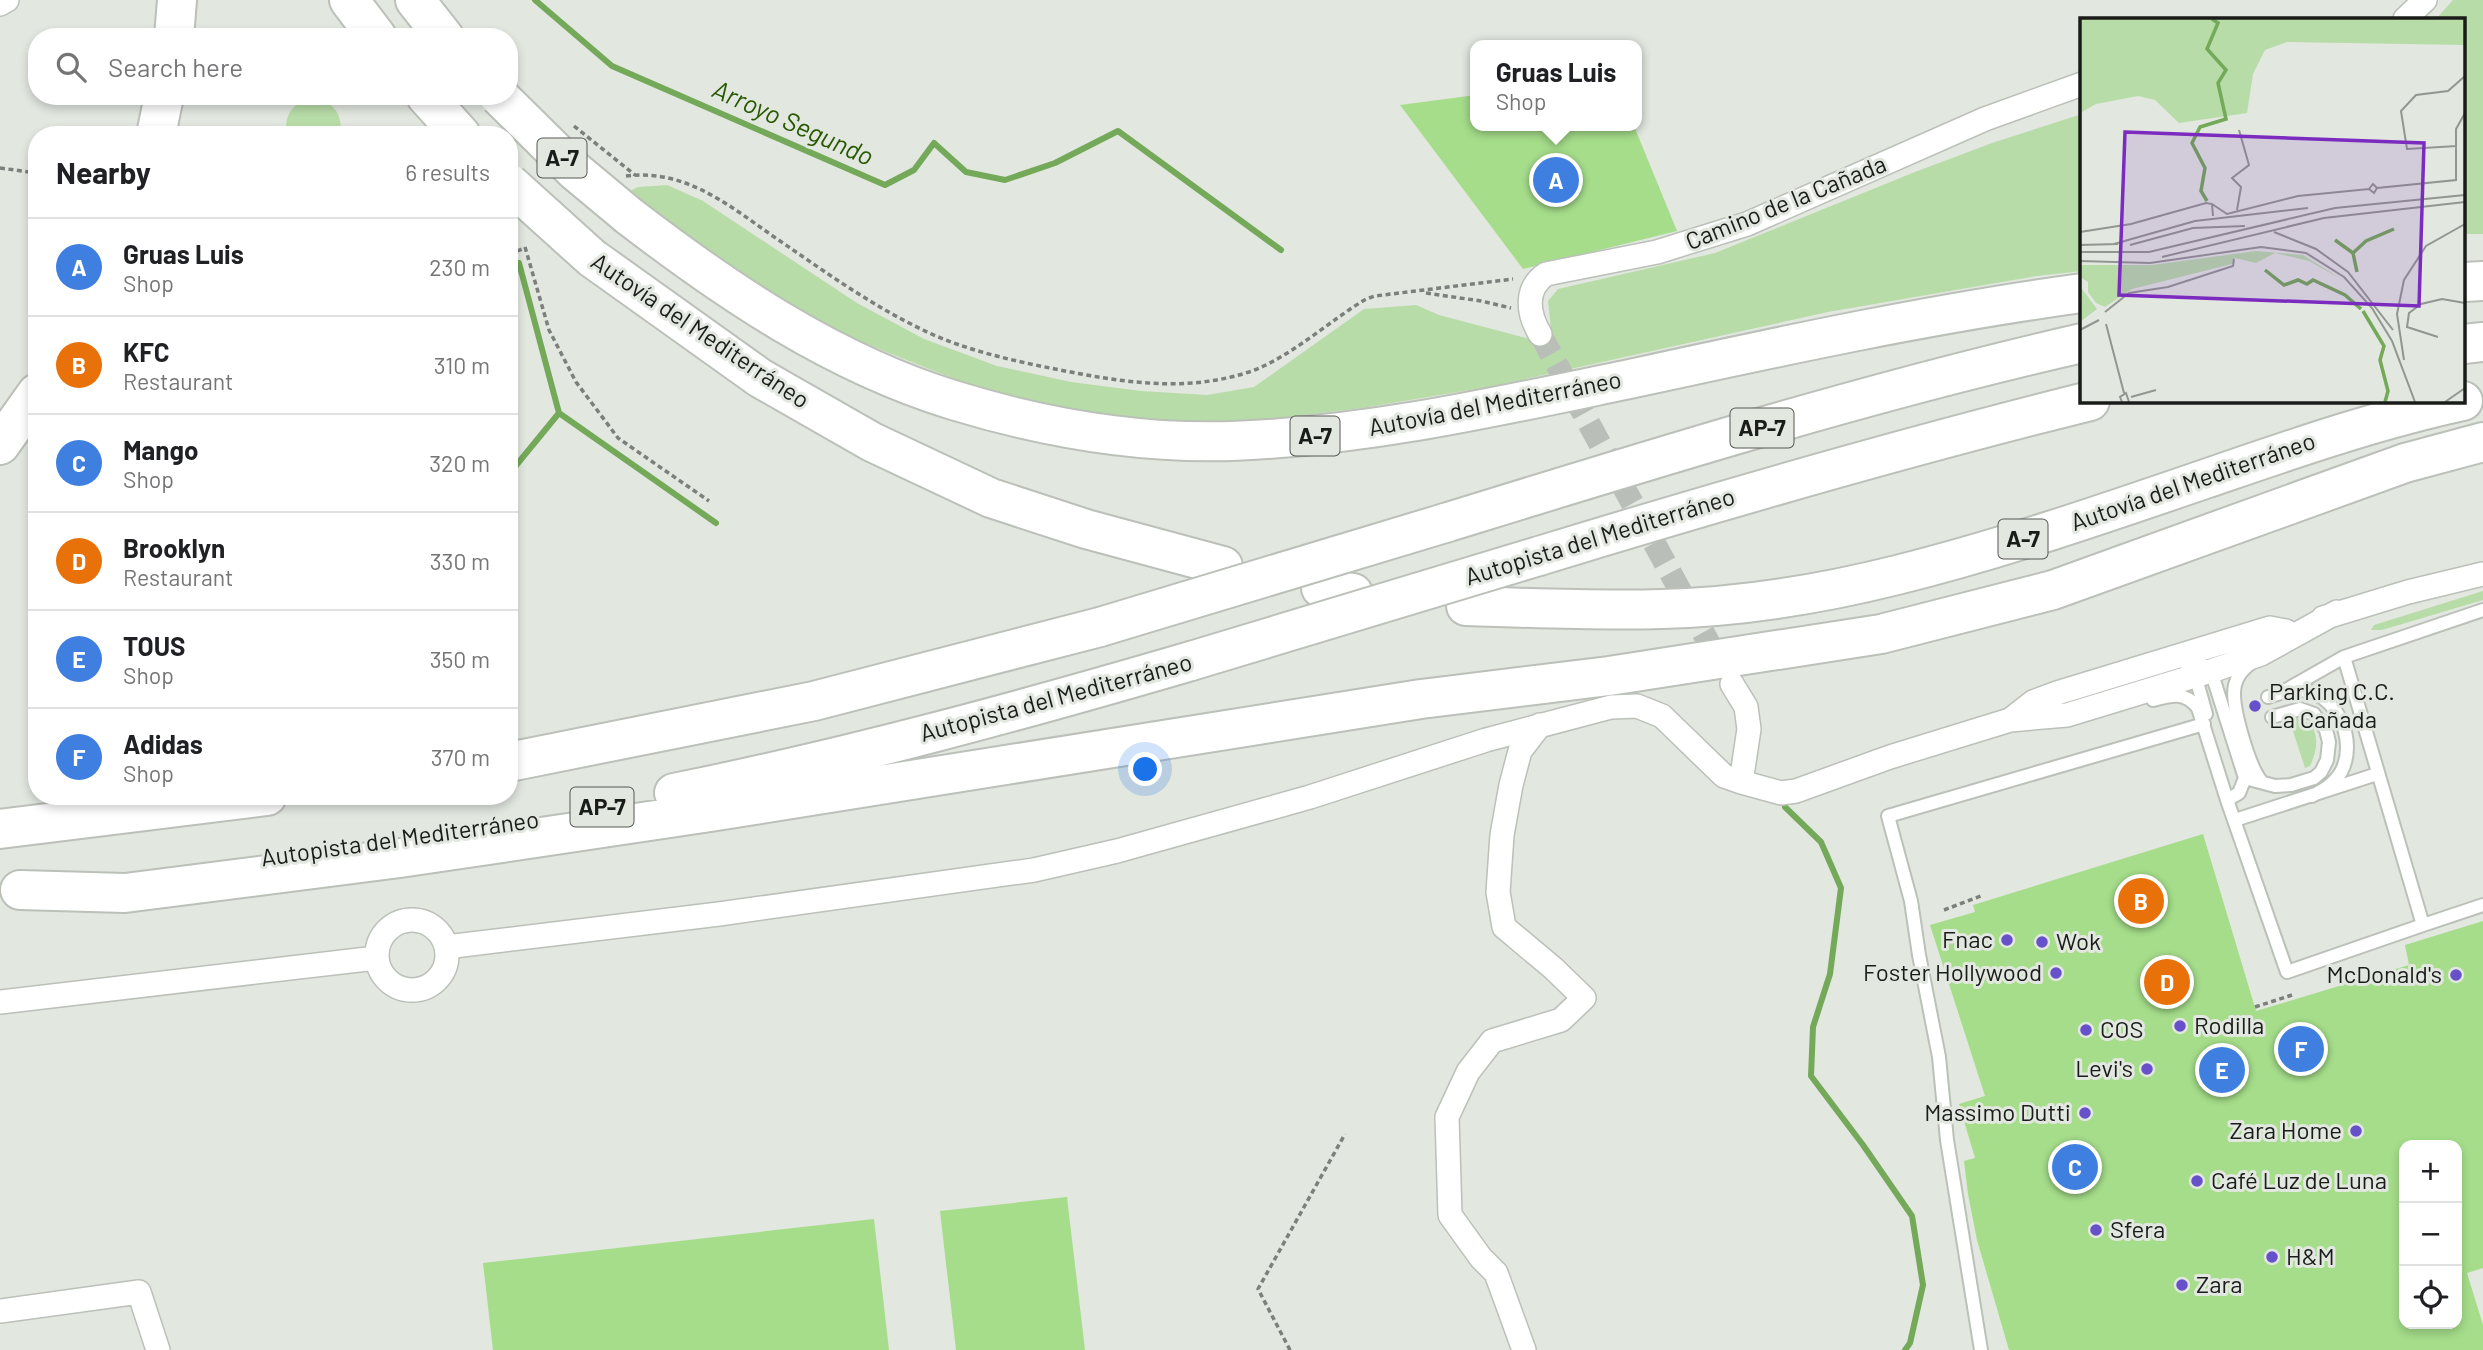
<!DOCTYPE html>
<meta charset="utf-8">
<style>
:root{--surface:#fff;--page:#f6f6f6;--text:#202124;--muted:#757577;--line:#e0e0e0;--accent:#0f766e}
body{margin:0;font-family:Barlow,sans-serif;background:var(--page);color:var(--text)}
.controls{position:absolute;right:21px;bottom:21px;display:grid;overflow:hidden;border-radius:14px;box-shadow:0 4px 10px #0003}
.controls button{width:63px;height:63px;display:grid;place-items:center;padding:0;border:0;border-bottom:2px solid var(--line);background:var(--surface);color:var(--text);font:35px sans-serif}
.you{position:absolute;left:1146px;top:770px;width:24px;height:24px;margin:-18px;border:5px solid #fff;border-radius:50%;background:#1a73e8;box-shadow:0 0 0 10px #1a73e833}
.badge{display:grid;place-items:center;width:46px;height:46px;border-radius:50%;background:var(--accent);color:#fff;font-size:23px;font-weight:700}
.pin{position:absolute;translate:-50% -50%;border:4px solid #fff;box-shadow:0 2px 7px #0006}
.popup{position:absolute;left:1470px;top:40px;width:172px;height:91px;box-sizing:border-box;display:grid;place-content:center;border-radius:14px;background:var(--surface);filter:drop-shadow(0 2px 5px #0005);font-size:23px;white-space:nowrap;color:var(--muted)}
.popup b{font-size:26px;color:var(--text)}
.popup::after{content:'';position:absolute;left:50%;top:100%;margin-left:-14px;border:14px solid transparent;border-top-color:var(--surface)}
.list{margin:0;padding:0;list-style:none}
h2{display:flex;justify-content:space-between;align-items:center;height:91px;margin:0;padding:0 28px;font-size:30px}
h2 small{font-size:23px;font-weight:400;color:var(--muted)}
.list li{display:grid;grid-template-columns:46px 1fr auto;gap:21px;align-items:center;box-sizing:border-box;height:98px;padding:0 28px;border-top:2px solid var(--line)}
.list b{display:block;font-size:26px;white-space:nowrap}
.list p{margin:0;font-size:23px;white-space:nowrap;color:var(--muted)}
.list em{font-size:23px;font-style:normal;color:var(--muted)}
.icon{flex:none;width:38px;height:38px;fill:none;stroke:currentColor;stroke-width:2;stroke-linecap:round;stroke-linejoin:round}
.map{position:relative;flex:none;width:2483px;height:1350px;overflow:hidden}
.search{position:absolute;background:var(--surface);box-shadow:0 4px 10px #0003;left:28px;top:28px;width:490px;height:77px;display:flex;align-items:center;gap:18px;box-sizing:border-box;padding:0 24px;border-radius:28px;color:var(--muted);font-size:26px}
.panel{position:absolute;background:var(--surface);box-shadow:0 4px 10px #0003;left:28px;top:126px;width:490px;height:679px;border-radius:28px}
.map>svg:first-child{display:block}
.green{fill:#b8dca8}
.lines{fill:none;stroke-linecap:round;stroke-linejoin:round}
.stream{stroke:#74a959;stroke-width:6}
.building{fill:#a5dd8a;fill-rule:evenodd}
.minor-tunnel{stroke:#babeb8;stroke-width:23;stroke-dasharray:23 11;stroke-linecap:butt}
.service-casing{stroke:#bbc0b9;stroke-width:16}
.minor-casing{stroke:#bbc0b9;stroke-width:26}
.motorway-casing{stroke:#bbc0b9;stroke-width:42}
.path{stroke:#7c7f7b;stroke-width:3.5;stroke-dasharray:5 3.5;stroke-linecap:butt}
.service{stroke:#fff;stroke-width:12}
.minor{stroke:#fff;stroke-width:23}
.motorway{stroke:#fff;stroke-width:38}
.motorway-bridge-casing{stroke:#bbc0b9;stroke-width:42;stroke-linecap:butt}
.motorway-bridge{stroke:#fff;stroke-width:38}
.poi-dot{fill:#6651ca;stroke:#e2e7e0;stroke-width:2.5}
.labels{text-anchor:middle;stroke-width:6;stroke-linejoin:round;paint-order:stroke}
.shield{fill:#e2e7e0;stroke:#565955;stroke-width:2}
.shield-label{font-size:23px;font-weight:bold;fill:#1a1c1a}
.street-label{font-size:24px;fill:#1a1c1a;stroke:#e2e7e0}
.poi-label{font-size:24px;fill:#1a1c1a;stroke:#e2e7e0;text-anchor:start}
.water-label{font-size:26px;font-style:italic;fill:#285900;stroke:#e2e7e0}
.inset-river{fill:none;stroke:#74a959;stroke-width:3.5}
.inset-road{fill:none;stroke:#929691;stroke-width:2}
.view{fill:#7b2cbf;fill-opacity:0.15;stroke:#7b2cbf;stroke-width:3.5}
.inset-edge{fill:none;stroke:#1a1c1a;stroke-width:3.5}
</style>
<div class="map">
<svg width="2483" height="1350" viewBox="0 0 2483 1350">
<rect width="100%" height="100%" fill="#e2e7e0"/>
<path class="green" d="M2453 0H2483V234H2464V19H2436Z
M312 98C332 100 344 114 340 135H287C283 116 293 102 312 98Z
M2082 114V271L2037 276 1828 312 1494 386 1362 408 1245 422 1157 421 1058 410 975 387 889 353 819 324 747 281 624 194 638 187 667 185 703 201 857 303 924 339 997 366 1071 382 1141 391 1207 395 1254 387 1364 309 1416 305 1439 315 1534 340 1551 329 1548 301 1558 289 1715 253 1915 172 1992 143Z
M2483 591V600L2382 630H2371L2374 625Z
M2297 718C2321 723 2319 748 2310 766L2305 768 2290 722 2292 719Z"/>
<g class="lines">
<path class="stream" d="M535 0 612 66 885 185 914 170 934 143 966 172 1005 180 1055 163 1118 131 1281 250
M559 413 716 523
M509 474 559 413 519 263
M1785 807 1821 842 1841 888 1830 974 1813 1027 1811 1076 1863 1145 1912 1216 1923 1285 1910 1343 1905 1350"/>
</g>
<path class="building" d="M1476 95V126H1634L1677 231 1523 269 1400 105Z
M2203 834 2256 1011 2409 965 2405 945 2483 921V1268L2467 1273 2483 1325V1350H2009L1977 1240 1968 1194 1964 1161 1975 1158 1959 1104 1985 1096 1930 925 1975 912 1973 905ZM2404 1145H2457V1324H2404Z
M1067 1197 1085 1350H956L940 1211Z
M874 1219 889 1350H493L483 1263Z"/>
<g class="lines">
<path class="minor-tunnel" d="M1540 334 1723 669"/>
<defs>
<path id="service" d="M2483 610 2344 657 2423 925 2483 905
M2251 663C2244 668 2237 676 2235 685 2230 704 2249 766 2261 781
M2187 666H2205L2211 671 2245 778 2239 793 2227 800
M2194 671 2206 714
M2286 690 2344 657
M2268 697C2278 694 2290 689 2300 690 2337 692 2358 741 2341 772 2334 784 2323 790 2312 796
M2153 700C2171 695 2185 691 2198 708L2227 800 2287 972 2423 925
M2245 778 2275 786 2291 785 2314 778 2321 772 2327 760 2329 742 2326 730 2314 714 2300 709 2272 717
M2235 820 2377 774
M1981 1350 1947 1140 1939 1057 1919 955 1911 901 1888 816 2204 724"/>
<path id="minor" d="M0 4 7 0
M2405 19 2425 0
M1540 334C1528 314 1524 289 1546 274L1657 252 1747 224 1985 119 2082 84
M2323 618 2408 592 2483 574
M1732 684 1746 707 1749 729 1741 782 1781 793 1796 791 1890 757 2010 720 2067 715 2211 671 2261 654 2337 612
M2010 720 2033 702 2057 693 2270 628 2286 631
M377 955a35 35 0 1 1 70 0a35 35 0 1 1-70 0Z
M446 947 719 914 1034 870 1117 851 1310 797 1486 740 1611 707 1637 706 1662 716 1724 776 1741 782
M0 1002 376 958
M0 1311 139 1292 158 1350
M1524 1350 1496 1273 1481 1258 1450 1215 1447 1117 1468 1072 1492 1041 1561 1020 1584 998 1553 968 1504 927 1498 892 1502 835 1511 785 1520 751 1540 725"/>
<path id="motorway" d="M349 0 377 37
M415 0 444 37
M174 37 177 0
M426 96 461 135
M156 135 164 96
M629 216C728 292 833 363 953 400 1041 427 1139 444 1232 441 1370 436 1504 405 1639 377 1786 345 1934 313 2082 293
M592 258 760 378 872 442 991 498 1086 529 1223 566
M2464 282 2483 281
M2464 344 2483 342
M0 445 37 393
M1445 523C1656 458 1867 392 2082 343
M1539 556C1722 500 1905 447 2090 401
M1321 588 1353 593
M1466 606C1531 608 1596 611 1662 609 1740 607 1821 594 1897 575 2001 549 2103 514 2205 479 2290 450 2375 420 2463 401
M509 762 814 701 1100 627
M674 793C848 758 1020 711 1191 661
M0 829 267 796
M20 890 125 893 400 858 710 812 1421 699 1609 676 1881 634 2053 590 2405 463 2483 442"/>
</defs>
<use href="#service" class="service-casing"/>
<use href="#minor" class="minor-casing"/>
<use href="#motorway" class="motorway-casing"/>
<path class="path" d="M574 126 635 175
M0 168 37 173
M626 176C689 168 734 210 783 243 828 274 873 306 923 330 964 350 1010 360 1055 369 1121 382 1184 393 1249 372 1290 358 1329 321 1366 299L1375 296 1513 279
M525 247 549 330 576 382 618 438 709 501
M509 254 525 248
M1426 293 1481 301 1511 308
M1944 910 1981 896
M2255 1007 2292 995
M1290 1350 1258 1289 1345 1134"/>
<use href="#service" class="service"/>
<use href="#minor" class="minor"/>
<use href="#motorway" class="motorway"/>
<defs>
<path id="motorway-bridge" d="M499 96 575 171 629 216
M509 183 592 258
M1100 627 1445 523
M1191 661 1539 556"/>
</defs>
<use href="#motorway-bridge" class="motorway-bridge-casing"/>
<use href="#motorway-bridge" class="motorway-bridge"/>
</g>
<g class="poi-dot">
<circle cx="2255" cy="706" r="7"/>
<circle cx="2007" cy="940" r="7"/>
<circle cx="2042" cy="942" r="7"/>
<circle cx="2056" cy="973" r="7"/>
<circle cx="2456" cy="975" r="7"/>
<circle cx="2180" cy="1026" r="7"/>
<circle cx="2086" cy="1030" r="7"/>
<circle cx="2147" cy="1069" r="7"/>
<circle cx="2085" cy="1113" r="7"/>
<circle cx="2356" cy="1131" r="7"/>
<circle cx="2197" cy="1181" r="7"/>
<circle cx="2096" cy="1230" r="7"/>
<circle cx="2272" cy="1257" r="7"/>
<circle cx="2182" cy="1285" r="7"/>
</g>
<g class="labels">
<g class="shield">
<rect x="537.5" y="138.5" width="49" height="39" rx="5"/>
<rect x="1730.5" y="408.5" width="63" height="39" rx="5"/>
<rect x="1290.5" y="416.5" width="49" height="39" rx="5"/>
<rect x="1998.5" y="519.5" width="49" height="39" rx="5"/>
<rect x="570.5" y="787.5" width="63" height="39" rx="5"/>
</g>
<g class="shield-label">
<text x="562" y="166">A-7</text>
<text x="1762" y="436">AP-7</text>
<text x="1315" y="444">A-7</text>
<text x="2023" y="547">A-7</text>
<text x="602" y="815">AP-7</text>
</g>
<g class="street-label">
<text transform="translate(1786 203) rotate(-22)" y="8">Camino de la Cañada</text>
<text transform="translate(700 331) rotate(34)" y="8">Autovía del Mediterráneo</text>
<text transform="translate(1495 404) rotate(-11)" y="8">Autovía del Mediterráneo</text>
<text transform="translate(2193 482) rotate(-19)" y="8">Autovía del Mediterráneo</text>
<text transform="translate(1600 537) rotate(-17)" y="8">Autopista del Mediterráneo</text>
<text transform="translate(1056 698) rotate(-15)" y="8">Autopista del Mediterráneo</text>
<text transform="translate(400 839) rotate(-8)" y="8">Autopista del Mediterráneo</text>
</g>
<g class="poi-label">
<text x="2269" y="700">Parking C.C.<tspan x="2269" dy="28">La Cañada</tspan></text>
<text x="1993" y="948" text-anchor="end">Fnac</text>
<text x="2056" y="950">Wok</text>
<text x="2042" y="981" text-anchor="end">Foster Hollywood</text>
<text x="2442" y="983" text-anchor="end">McDonald's</text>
<text x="2194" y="1034">Rodilla</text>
<text x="2100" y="1038">COS</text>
<text x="2133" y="1077" text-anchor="end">Levi's</text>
<text x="2071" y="1121" text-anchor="end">Massimo Dutti</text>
<text x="2342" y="1139" text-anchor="end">Zara Home</text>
<text x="2211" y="1189">Café Luz de Luna</text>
<text x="2110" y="1238">Sfera</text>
<text x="2286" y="1265">H&amp;M</text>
<text x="2196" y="1293">Zara</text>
</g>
<g class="water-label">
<text transform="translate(793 123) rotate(24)" y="9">Arroyo Segundo</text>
</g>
</g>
<g transform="translate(2080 18)">
<rect width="385" height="385" fill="#e2e7e0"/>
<path d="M0 1H385V27L207 24 185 32 173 56 167 95 99 105 75 82 58 78 16 86 0 95ZM176 233 223 237 263 262 229 243 195 235 176 245 155 240 152 246 52 271 25 289 16 285 8 274V264L0 259V247H72ZM2 271 17 291 0 304V273Z" fill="#b8dca8"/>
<path class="inset-river" d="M127 183 121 173 125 150 112 125 120 109 146 101 138 65 146 52 127 31 138 5 132 1M255 222 273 235M185 252 204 267 218 262 227 266 233 262 265 277 281 291M277 254 273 235 286 223 314 211M283 293 304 328 300 342 308 373 305 384"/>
<path class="inset-road" d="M377 128 327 131 321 93 336 77 368 73 385 58M297 170 376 162V111L385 95M132 186 147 196 218 178 289 171 294 175 297 170 293 166 289 171M157 192 161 169 152 160 169 147 159 112M0 214 51 206 126 185 132 186 133 198M194 214 236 231 268 254 313 312M34 226 115 203 228 190M0 227 38 226M50 227 113 210 165 208M0 234H69L255 190 385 177M82 239 244 200 385 184M0 243 70 245 181 229 226 235 264 259 292 290 312 323 335 384M25 294 49 275 88 269 153 248 154 241M26 306 44 375M0 312 19 302M358 319 327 309 329 295 341 286 362 281 385 285M324 342 317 296 324 262 346 228 385 206M51 379 76 372M42 384 40 379 46 375 49 384M365 384 385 370"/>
<path class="view" d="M45 114 344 125 339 288 39 277Z"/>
<rect width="385" height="385" class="inset-edge"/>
</g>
</svg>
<div class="controls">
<button>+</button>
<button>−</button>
<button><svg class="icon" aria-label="locate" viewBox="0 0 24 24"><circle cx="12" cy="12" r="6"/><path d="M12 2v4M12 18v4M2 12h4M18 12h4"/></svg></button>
</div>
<div class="you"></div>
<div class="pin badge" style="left:1556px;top:180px;background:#3f7fe0">A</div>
<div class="popup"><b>Gruas Luis</b>Shop</div>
<div class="pin badge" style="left:2141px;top:901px;background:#e8710a">B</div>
<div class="pin badge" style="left:2075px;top:1167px;background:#3f7fe0">C</div>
<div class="pin badge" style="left:2167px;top:982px;background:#e8710a">D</div>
<div class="pin badge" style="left:2222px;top:1070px;background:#3f7fe0">E</div>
<div class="pin badge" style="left:2301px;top:1049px;background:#3f7fe0">F</div>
<div class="search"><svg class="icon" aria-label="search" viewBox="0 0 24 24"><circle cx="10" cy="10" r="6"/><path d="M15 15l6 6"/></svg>Search here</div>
<section class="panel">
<h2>Nearby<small>6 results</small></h2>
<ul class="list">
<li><span class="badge" style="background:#3f7fe0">A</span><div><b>Gruas Luis</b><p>Shop</p></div><em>230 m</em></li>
<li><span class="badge" style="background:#e8710a">B</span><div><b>KFC</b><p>Restaurant</p></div><em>310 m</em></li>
<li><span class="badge" style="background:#3f7fe0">C</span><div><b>Mango</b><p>Shop</p></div><em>320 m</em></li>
<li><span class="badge" style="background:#e8710a">D</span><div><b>Brooklyn</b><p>Restaurant</p></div><em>330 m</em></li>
<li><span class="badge" style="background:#3f7fe0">E</span><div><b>TOUS</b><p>Shop</p></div><em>350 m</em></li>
<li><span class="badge" style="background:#3f7fe0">F</span><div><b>Adidas</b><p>Shop</p></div><em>370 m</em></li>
</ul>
</section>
</div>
